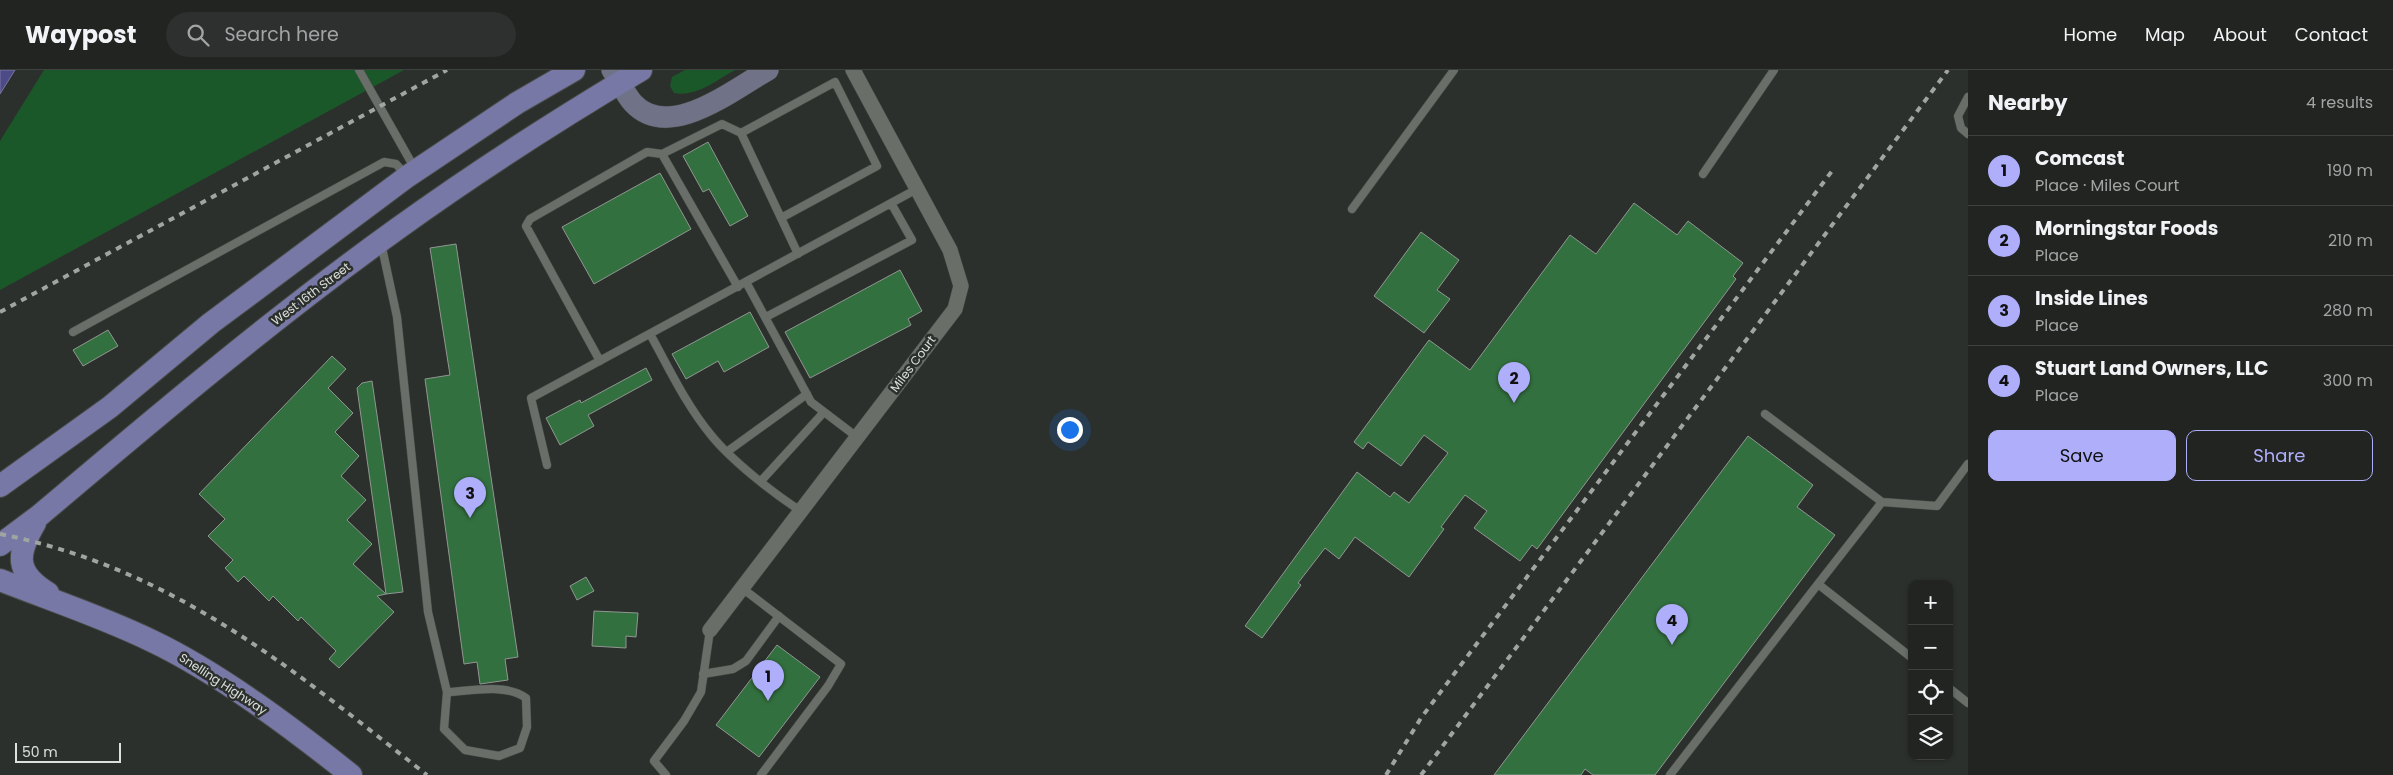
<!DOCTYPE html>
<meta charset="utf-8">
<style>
:root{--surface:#212421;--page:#2d302e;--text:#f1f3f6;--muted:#a2a4a5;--line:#3e413f;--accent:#aeaefa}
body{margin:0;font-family:Poppins,sans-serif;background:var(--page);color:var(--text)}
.controls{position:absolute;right:15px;bottom:15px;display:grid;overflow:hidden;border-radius:10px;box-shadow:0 1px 4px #0004}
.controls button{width:45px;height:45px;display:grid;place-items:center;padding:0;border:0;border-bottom:1px solid var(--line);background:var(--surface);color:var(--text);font:25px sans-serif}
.scale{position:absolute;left:15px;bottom:12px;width:106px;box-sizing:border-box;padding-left:5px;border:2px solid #dde0dd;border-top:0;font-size:14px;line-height:18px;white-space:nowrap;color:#dde0dd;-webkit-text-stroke:4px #2c302c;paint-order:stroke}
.you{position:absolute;left:1069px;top:359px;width:18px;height:18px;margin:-12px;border:4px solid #fff;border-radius:50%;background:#1a73e8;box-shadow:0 0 0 8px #1a73e833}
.badge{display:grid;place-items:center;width:32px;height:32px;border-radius:50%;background:var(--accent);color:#111;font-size:16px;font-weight:700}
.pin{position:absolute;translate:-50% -41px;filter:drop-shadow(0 1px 2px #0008)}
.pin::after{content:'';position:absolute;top:26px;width:18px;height:15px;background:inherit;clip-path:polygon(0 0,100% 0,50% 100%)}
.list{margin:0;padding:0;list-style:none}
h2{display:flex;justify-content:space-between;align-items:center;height:65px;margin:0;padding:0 20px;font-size:21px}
h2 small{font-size:16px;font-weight:400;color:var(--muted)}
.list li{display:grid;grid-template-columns:32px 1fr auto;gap:15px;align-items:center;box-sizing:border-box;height:70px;padding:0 20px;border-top:1px solid var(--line)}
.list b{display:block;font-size:19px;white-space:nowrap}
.list p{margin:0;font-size:16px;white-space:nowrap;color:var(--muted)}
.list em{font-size:16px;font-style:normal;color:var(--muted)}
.actions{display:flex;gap:10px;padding:15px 20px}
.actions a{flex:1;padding:11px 0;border:1px solid var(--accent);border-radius:10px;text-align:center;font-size:18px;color:var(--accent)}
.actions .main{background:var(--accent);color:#111}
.icon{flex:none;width:28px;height:28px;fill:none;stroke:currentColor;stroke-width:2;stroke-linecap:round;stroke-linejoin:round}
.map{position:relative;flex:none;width:1968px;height:705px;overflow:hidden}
header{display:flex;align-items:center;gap:30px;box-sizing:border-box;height:70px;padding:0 25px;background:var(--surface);border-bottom:1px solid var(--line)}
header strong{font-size:24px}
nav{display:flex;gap:28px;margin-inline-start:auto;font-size:18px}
.search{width:350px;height:45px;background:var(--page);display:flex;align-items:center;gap:12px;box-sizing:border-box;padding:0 18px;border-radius:28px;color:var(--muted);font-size:19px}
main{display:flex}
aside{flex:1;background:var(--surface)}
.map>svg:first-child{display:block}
.green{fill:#1a5829}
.water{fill:#4d4a88;stroke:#7877a2}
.building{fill:#33703f;stroke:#919692}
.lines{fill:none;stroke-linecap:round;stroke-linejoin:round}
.service-casing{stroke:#484c48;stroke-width:9}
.minor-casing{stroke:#484c48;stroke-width:16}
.secondary-casing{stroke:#484c48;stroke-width:22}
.primary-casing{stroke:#484c48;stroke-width:24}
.service{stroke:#696e69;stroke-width:8}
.minor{stroke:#696e69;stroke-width:15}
.secondary{stroke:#707388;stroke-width:21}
.primary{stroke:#7778a6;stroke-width:22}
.rail{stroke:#a1a5a1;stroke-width:4;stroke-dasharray:6 6;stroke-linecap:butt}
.labels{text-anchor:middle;stroke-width:5;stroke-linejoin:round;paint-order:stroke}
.street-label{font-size:12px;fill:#dde0dd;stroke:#2c302c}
</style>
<header>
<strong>Waypost</strong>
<div class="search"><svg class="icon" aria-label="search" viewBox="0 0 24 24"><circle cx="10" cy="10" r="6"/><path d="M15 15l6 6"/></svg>Search here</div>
<nav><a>Home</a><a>Map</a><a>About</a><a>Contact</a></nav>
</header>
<main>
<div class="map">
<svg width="1968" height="705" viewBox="0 0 1968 705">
<rect width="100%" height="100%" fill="#2c302c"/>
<path class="green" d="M44 0H404L0 220V71Z
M685 0H735C715 11 697 27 674 23L670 16 672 7Z"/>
<path class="water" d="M0 0H15L0 24Z"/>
<path class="building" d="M708 72 748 146 730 156 709 119 703 122 683 86Z
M660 103 691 159 594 214 562 157Z
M1634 133 1677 165 1688 151 1743 193 1733 206 1736 209 1537 479 1532 475 1520 491 1474 458 1487 441 1465 425 1441 457 1444 459 1409 507 1355 467 1339 489 1325 478 1298 513 1301 515 1262 568 1245 556 1357 402 1390 427 1394 422 1409 433 1448 383 1424 365 1401 396 1368 372 1363 379 1354 372 1429 270 1470 300 1570 165 1596 184Z
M1421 162 1459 190 1437 220 1450 229 1424 263 1374 226Z
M456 174 518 587 505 589 508 610 480 614 477 592 464 594 425 309 450 305 430 178Z
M900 200 922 241 908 249 911 255 810 308 785 262Z
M750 242 769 277 724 302 718 291 686 309 672 284Z
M108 260 118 276 83 296 73 280Z
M332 286 346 299 328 318 353 343 335 362 359 386 341 406 366 430 347 450 372 474 353 494 386 524 377 526 394 542 339 598 329 589 336 581 301 547 298 551 273 526 269 531 244 506 238 512 225 498 233 490 208 466 225 449 199 424Z
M646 298 652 310 588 345 594 356 560 375 546 348 580 330 581 333Z
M372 311 403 522 386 524 357 318 362 313Z
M1748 366 1813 415 1797 437 1835 465 1655 705H1593L1585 699 1581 705H1494Z
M586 507 594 521 577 530 570 516Z
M594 541 638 543 636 567 626 566V578L592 576Z
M777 575 820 607 759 687 716 655Z"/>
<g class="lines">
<defs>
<path id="service" d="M359 0 415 99
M1968 27 1958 46 1961 58 1968 64
M662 84 722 54 741 63
M1703 104 1774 0
M1352 139 1454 0
M781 148 877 96 835 12 741 63 798 184
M381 173 397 247 428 542 447 622 444 659 465 680 499 686 520 678 527 657 526 628C506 613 471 621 447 622
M746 212 811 332 857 367
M766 247 912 170 891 133
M73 262 384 92 396 94 406 105
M650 264C669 298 686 335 711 365 731 390 774 424 801 441
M600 291 526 156 530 149 647 82 662 84 738 217
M1765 344 1882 432 1818 514
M728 381 807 324
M547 395 531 328 917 119
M761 411 824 342
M1882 432 1937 436 1968 394
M742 518 841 594 828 616 761 705
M703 604 733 599 746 591 779 546
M1949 618 1968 633
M666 705 654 691 684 651 701 622 710 560
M1670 705 1818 514 1912 588"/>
<path id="minor" d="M710 560 955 239 961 216 950 180 853 0"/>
<path id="secondary" d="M612 0C619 10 625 24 633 33 669 72 732 20 768 0"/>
<path id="primary" d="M0 416 110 337 211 253 408 106 517 33 574 0
M35 453C17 484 14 502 48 523
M0 475 40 445C156 347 273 248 397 159 476 102 557 50 641 0
M0 510C51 530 103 547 152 571 219 603 292 658 351 705"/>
</defs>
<use href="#service" class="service-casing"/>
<use href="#minor" class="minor-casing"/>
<use href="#secondary" class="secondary-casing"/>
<use href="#primary" class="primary-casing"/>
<use href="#service" class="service"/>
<use href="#minor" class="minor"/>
<use href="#secondary" class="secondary"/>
<use href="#primary" class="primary"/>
<path class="rail" d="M0 242 447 0
M0 464C175 499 292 599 427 705
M1386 705 1421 648 1832 101
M1421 705 1948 0"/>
</g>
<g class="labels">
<g class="street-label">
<text transform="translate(311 224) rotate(-37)" y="4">West 16th Street</text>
<text transform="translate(913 294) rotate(-53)" y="4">Miles Court</text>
<text transform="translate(223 614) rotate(33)" y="4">Snelling Highway</text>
</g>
</g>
</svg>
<div class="controls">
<button>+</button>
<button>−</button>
<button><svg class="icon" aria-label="locate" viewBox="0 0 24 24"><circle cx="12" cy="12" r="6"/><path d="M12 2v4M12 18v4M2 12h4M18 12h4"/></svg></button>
<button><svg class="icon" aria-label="layers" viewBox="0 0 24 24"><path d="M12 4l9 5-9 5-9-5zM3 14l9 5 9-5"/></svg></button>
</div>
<div class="scale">50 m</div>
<div class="you"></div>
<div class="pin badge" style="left:768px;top:631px">1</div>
<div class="pin badge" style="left:1514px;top:333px">2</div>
<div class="pin badge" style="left:470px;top:448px">3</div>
<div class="pin badge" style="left:1672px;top:575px">4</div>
</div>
<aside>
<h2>Nearby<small>4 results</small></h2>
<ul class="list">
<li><span class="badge">1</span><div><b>Comcast</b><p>Place · Miles Court</p></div><em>190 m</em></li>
<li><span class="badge">2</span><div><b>Morningstar Foods</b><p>Place</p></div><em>210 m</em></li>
<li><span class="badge">3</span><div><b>Inside Lines</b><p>Place</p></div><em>280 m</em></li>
<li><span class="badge">4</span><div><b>Stuart Land Owners, LLC</b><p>Place</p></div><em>300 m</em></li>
</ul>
<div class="actions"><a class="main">Save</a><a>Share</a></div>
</aside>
</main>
